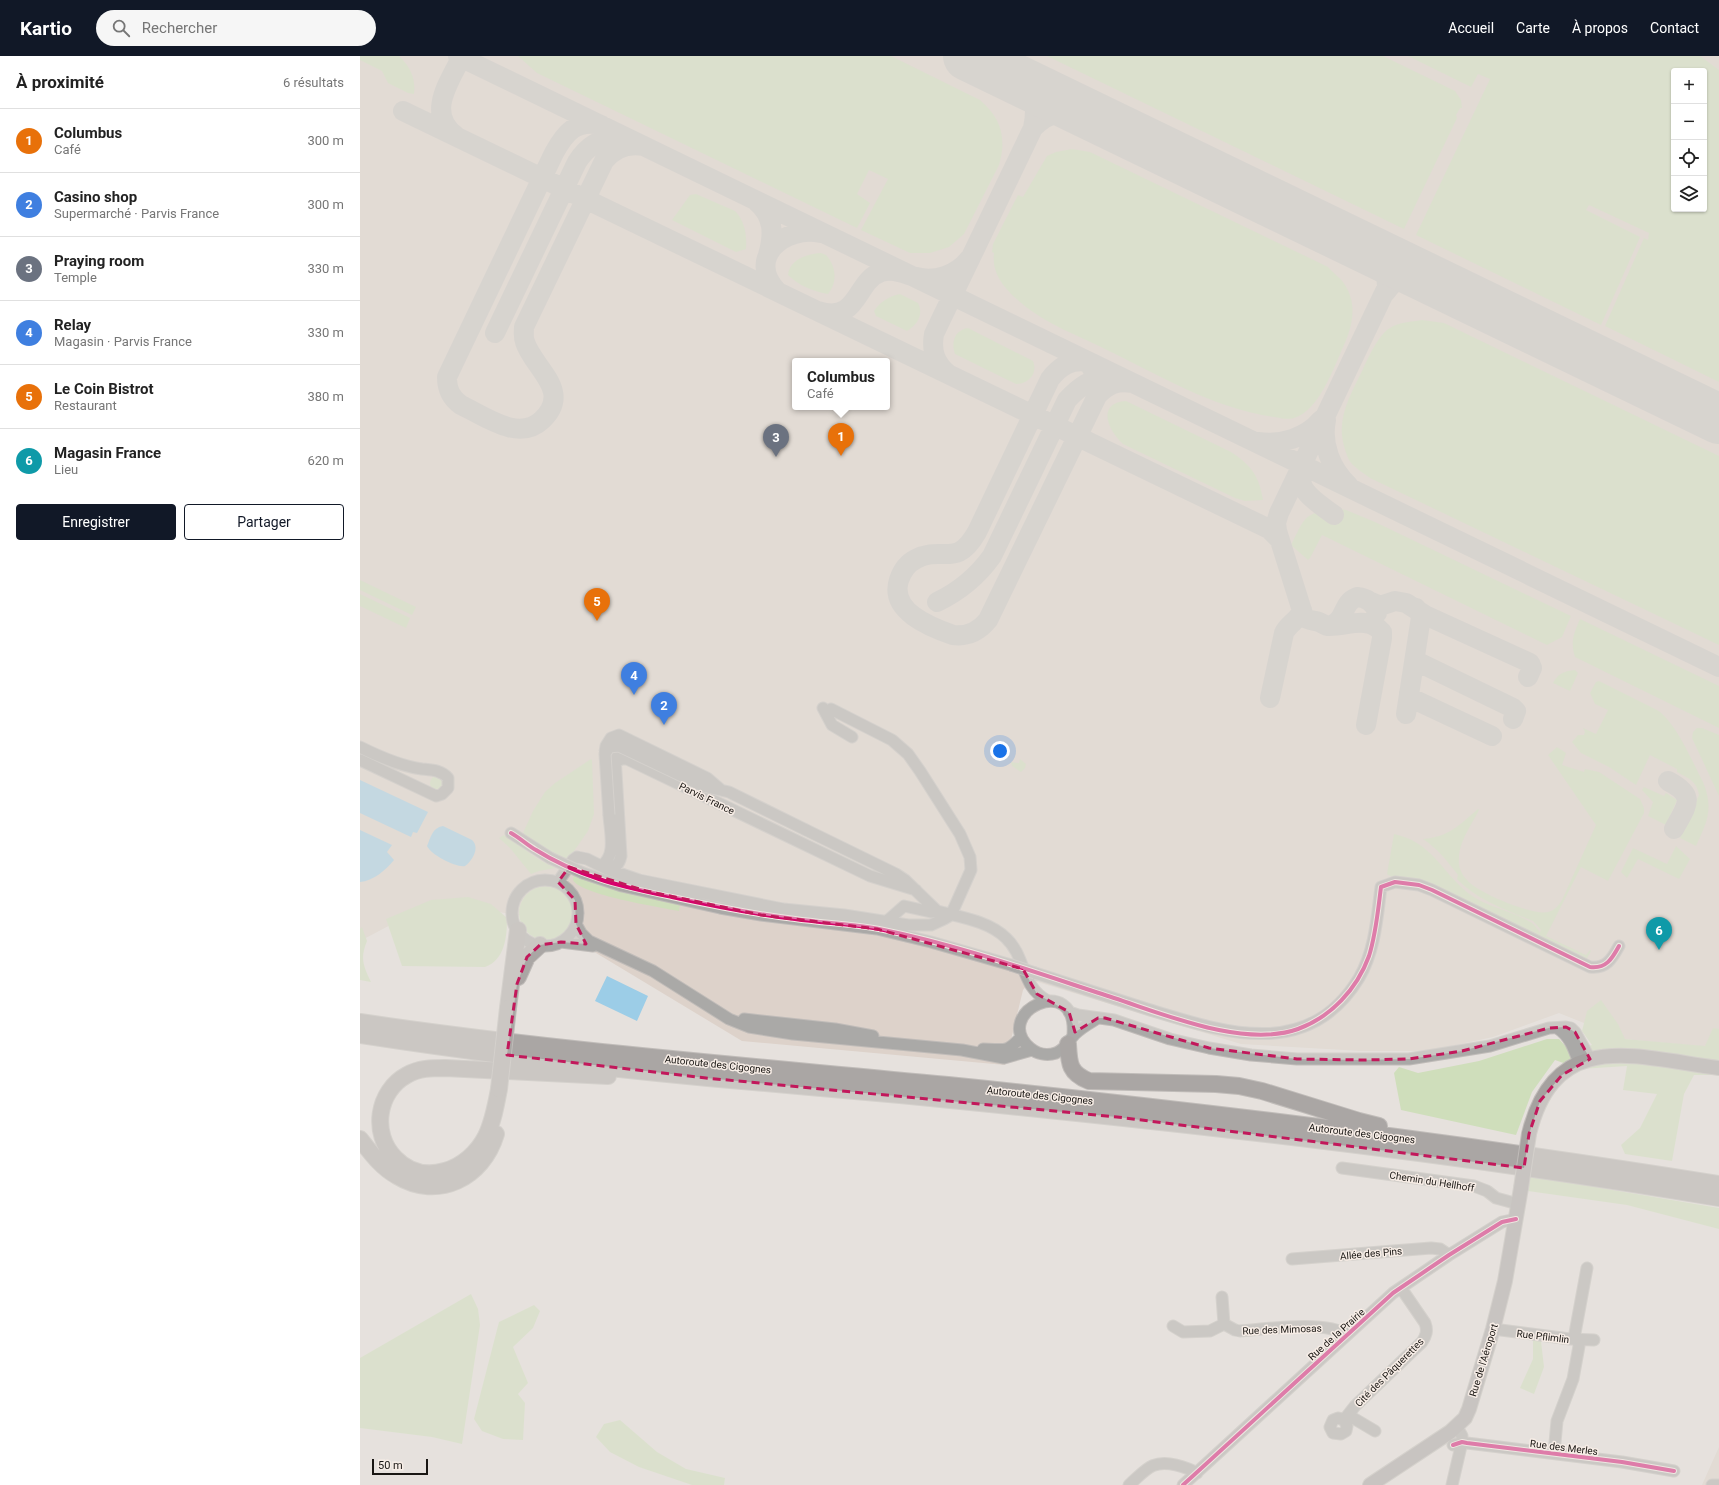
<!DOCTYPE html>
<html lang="fr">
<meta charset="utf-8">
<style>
:root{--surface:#fff;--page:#f6f6f6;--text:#222;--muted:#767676;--line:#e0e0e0;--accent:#111827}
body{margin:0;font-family:Roboto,sans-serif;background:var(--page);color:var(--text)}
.controls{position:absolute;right:12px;top:12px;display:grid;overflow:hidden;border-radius:4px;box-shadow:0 1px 3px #0004}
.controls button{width:36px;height:36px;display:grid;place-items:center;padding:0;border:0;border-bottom:1px solid var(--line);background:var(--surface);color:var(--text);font:20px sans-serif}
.scale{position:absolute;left:12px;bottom:10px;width:56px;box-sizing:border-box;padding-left:4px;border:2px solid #191613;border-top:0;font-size:11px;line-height:14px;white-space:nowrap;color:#191613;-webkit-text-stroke:3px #f7ede6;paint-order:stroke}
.you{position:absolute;left:640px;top:695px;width:14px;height:14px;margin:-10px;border:3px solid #fff;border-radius:50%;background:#1a73e8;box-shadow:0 0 0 6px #1a73e833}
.badge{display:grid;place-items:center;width:26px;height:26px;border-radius:50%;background:var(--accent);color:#fff;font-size:13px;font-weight:700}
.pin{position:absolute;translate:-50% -33px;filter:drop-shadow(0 1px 2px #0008)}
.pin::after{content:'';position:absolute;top:21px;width:14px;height:12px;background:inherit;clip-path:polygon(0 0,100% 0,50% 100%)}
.popup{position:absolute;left:432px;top:302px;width:98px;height:52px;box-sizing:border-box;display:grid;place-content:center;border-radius:4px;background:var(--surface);filter:drop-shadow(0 1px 3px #0005);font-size:13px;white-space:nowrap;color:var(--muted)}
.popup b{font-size:15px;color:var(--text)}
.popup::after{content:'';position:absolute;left:50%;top:100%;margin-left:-8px;border:8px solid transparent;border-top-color:var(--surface)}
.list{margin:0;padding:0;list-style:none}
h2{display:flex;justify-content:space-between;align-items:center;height:52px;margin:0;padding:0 16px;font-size:17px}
h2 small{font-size:13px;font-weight:400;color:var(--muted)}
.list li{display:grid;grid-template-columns:26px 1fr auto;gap:12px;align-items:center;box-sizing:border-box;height:64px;padding:0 16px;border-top:1px solid var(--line)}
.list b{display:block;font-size:15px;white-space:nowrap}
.list p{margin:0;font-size:13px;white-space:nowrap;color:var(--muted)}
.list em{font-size:13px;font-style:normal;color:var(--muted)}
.actions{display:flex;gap:8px;padding:12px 16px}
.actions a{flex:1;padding:9px 0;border:1px solid var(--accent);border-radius:4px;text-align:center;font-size:14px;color:var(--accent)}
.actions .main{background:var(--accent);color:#fff}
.icon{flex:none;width:22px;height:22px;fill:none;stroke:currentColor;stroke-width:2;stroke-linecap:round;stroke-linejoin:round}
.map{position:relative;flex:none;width:1359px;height:1429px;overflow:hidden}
header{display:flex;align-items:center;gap:24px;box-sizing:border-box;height:56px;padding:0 20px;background:var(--accent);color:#fff}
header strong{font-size:19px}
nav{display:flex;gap:22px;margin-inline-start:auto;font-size:14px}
.search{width:280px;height:36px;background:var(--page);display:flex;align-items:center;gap:10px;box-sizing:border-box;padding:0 14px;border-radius:22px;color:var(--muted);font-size:15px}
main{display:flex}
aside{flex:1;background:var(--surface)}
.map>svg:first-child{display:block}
.built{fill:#ddd2ca;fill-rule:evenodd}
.green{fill:#cfdebb;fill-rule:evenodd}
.water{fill:#9ccde7}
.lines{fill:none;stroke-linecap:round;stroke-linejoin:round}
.taxiway{stroke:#c6c3bf;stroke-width:20}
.runway{stroke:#c6c3bf;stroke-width:50}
.minor-casing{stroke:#c0bcb9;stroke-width:13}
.major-casing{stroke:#c0bcb9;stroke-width:16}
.highway-casing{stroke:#c0bcb9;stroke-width:18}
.minor{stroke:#aaa9a7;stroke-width:11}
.major{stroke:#a5a19f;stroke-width:14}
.highway{stroke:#aaa6a4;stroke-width:16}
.minor-bridge-casing{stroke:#c0bcb9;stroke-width:13;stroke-linecap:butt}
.major-bridge-casing{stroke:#c0bcb9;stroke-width:16;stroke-linecap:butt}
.highway-bridge-casing{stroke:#c0bcb9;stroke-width:18;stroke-linecap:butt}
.minor-bridge{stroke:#aaa9a7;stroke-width:11}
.major-bridge{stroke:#a5a19f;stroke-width:14}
.highway-bridge{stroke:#aaa6a4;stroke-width:16}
.cycleway-casing{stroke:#f7ede6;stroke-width:6}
.cycleway{stroke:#d6006c;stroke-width:4}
.marked{fill:none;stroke:#c2185b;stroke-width:3;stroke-dasharray:8 5;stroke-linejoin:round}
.labels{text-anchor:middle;stroke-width:3;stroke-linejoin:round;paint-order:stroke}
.street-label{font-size:10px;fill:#191613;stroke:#f7ede6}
</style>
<header>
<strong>Kartio</strong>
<div class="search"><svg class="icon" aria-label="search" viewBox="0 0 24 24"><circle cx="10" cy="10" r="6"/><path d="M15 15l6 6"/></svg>Rechercher</div>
<nav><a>Accueil</a><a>Carte</a><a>À propos</a><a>Contact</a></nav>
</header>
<main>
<aside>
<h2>À proximité<small>6 résultats</small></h2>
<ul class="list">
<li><span class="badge" style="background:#e8710a">1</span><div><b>Columbus</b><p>Café</p></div><em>300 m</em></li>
<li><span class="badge" style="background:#3f7fe0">2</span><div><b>Casino shop</b><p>Supermarché · Parvis France</p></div><em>300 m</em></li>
<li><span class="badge" style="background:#6b7280">3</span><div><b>Praying room</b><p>Temple</p></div><em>330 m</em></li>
<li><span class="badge" style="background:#3f7fe0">4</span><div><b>Relay</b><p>Magasin · Parvis France</p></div><em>330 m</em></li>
<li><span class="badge" style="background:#e8710a">5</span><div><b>Le Coin Bistrot</b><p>Restaurant</p></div><em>380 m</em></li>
<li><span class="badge" style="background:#0f9aa8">6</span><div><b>Magasin France</b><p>Lieu</p></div><em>620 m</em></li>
</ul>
<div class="actions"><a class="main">Enregistrer</a><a>Partager</a></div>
</aside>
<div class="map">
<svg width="1359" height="1429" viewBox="0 0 1359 1429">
<rect width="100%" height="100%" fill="#e6e1dd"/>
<path class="built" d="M0 0H1359V992L1264 983 1199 957 1133 981 1077 993 1055 995H1002L881 988 671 924 663 934 645 1009 382 985 178 862 74 846 0 885ZM1314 15H1344V153H1314ZM435 305H527V351H435Z
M1359 1391V1429H1342Z"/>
<path class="green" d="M0 0H39C50 10 56 23 54 38L48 37 28 27 22 15 0 4Z
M158 0H531L620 44C641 62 647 82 639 109L604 178 589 191 570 197H550L501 174 528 123 509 114 497 138 510 147 497 172 177 17Z
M687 0H1023L1095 35 1101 44 1102 52H1100L1096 59 1097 62 1044 173Z
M1048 0H1340L1359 14V326L1245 270 1284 182 1288 184 1289 177 1229 149 1226 154 1280 181 1241 269 1056 179 1130 23 1118 18 1111 31ZM1314 15H1344V153H1314Z
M712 93 730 96 968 211C973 217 981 222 985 229 997 248 993 269 984 289 974 311 959 355 934 362 928 364 920 362 914 361 854 353 795 317 741 291 716 279 688 268 666 251 649 237 631 221 634 197L632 196 633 188 658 139 663 141 687 100 696 96Z
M336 138 375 155C385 165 387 179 386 193L376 196 312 164 330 139Z
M461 197 466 199C476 210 478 226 468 238 454 236 438 229 428 219 430 203 447 198 461 197Z
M540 238 558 247C564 259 557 269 547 275L516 260 514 255C520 246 529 240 540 238Z
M1062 264 1084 267 1359 400V589L1010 422C1005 418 998 414 993 409 988 404 986 397 984 390 976 362 991 338 1003 313 1008 302 1019 278 1030 272 1039 266 1051 266 1062 264Z
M608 272 673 305C678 317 669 328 656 328L595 298C591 287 594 274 608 272Z
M766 345 871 396C892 410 899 420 903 444L885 445 875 442 763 388C748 375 736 347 766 345Z
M975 452 986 454 1015 466 1211 560 1202 581 1187 589 962 479 950 502 948 504 931 489C946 460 942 459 975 452Z
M0 524 56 551 52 559 0 534Z
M0 538 50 562 46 572 0 550Z
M1220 563 1359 630V672L1215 601C1210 586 1214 577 1220 563Z
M1215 614 1218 617 1210 635 1193 627C1198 617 1205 615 1215 614Z
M1239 625 1297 654C1316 666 1332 705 1343 726 1354 753 1347 766 1336 790L1320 782 1339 739C1337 725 1328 722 1317 716V713L1290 699 1276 729 1249 711 1221 697 1212 686 1218 679H1224L1225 676 1223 672 1236 678 1248 654 1235 648 1230 637 1236 626Z
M1337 672H1342L1359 679V740L1332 682 1333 676Z
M1197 691 1206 697 1202 709 1224 716 1225 713 1239 716 1280 743 1284 752V757L1248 825 1221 811 1186 880 1226 899 1230 894 1231 895 1226 904 1035 823 1027 818 1034 778C1072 786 1081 815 1108 837 1127 852 1152 854 1172 867 1175 869 1177 873 1180 876L1181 874 1173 865C1146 854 1117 844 1097 823L1098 819C1087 805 1078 793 1063 783 1089 781 1099 769 1118 753L1119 754C1112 768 1099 786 1099 802 1098 810 1101 818 1107 824 1116 836 1173 860 1188 856 1195 854 1198 850 1202 844L1236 769 1188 699Z
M231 703 232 704 234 758 228 775 207 805 190 797 164 782 163 777 173 755 185 736 195 727Z
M660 703 666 708 665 712 661 716 652 710 651 706 659 707Z
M70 727a7 7 0 1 1 14 0a7 7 0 1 1-14 0Z
M1284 731 1304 740 1306 737 1317 744 1306 769 1288 760 1293 746 1282 734Z
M144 779 178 803 196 812 179 815 171 818 150 792 139 782Z
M1316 790 1330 803 1319 823 1278 803 1267 822 1261 816 1273 792 1307 808Z
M214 819 244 831 320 849 319 855C299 851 221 839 213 824Z
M159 857a27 27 0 1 1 54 0a27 27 0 1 1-54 0Z
M108 841 131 848 147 862C147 881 145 904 125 911L42 910 26 863 71 844Z
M2 871 7 885C0 902 3 909 11 926L0 924V873Z
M1241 944 1258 968 1265 983 1345 990 1353 972 1359 973V1019H1334L1324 1038 1312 1105 1265 1098 1261 1089 1280 1072 1297 1038 1263 1034 1267 1010 1220 1013 1195 1004 1172 1036 1156 1079 1041 1054 1034 1017 1039 1011 1058 1017 1119 1005 1187 983H1199L1209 994 1232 989 1222 975 1227 955Z
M1170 1120 1359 1152V1173L1267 1149 1168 1135Z
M111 1238 118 1253 120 1269 102 1388 72 1381 0 1372V1302Z
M174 1249 180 1255 173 1272 153 1291 168 1327 158 1338 165 1347 163 1384 143 1383 122 1375 114 1363 139 1266Z
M1173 1283 1181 1285 1184 1311 1174 1338 1160 1332 1173 1303Z
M260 1364 297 1396 326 1413 365 1422 364 1429H332L279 1411 250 1396 236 1381 244 1368Z"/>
<path class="water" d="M0 724 68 756 57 777 53 776 51 781 0 757Z
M83 770 112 784C120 791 113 804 105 810 97 812 71 799 67 790 71 781 72 772 83 770Z
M0 774 32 789 27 796 34 804C26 814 13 825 0 826Z
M247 920 288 940 277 965 235 945Z"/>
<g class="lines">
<path class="taxiway" d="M98 0 1359 611
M655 23C675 37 678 48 673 72 689 55 708 53 729 58
M43 55 909 473 919 483
M241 69C216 63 205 77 194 97L87 321C87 334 91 342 101 349 126 361 159 386 182 364 213 335 173 312 165 286 163 281 164 276 164 271L244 105C254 92 268 87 284 90
M96 80C65 58 90 25 102 0
M396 145C414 160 414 178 408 199
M996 187C1015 199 1027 206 1027 231L919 457 916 467 917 475 944 561C949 565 953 564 959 566 962 567 964 569 968 570 986 571 1007 559 1022 576V582L1006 669
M417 235C386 202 424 169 461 177
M1025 237C1041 213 1061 221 1083 230
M458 255C499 268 495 225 521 216 534 212 544 218 556 221 575 226 597 219 609 203
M135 277 217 106C229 87 246 79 268 83
M588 318C575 307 571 295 574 278L673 72
M735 344C740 330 736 317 728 306 711 303 700 310 690 323L617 476C596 513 583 489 556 503 548 507 542 515 539 524 529 555 570 571 593 579 608 581 619 575 628 564L737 340C747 329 757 324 772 327
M966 364C961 388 971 413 989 430
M898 386C921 389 946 382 961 364
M942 409C933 434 957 446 974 459
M577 546C600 535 617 521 632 500L707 344C719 331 731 322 749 321
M1011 546 1020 550 1035 545 1046 547 1065 559 1170 607 1172 612 1168 621
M970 570C987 564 981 547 997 541 1007 542 1015 547 1017 557
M1055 603 1056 605 1153 652 1156 655 1153 663
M1049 637 1053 643 1132 680
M910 642 924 577C928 568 939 564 942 554
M1046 658 1061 561 1059 556 1056 552
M1308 725C1337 740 1327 749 1314 773"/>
<path class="runway" d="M608 0 1359 363"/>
<defs>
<path id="minor" d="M463 652 472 669 492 681
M0 691C20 701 40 710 62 713 72 714 81 714 88 722V732L82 738 76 740 0 704
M255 707 261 703H267L510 820 556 834
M446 774 536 818 545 824 577 855
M151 777 190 802
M241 810C257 800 250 776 249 759
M247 813C256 811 259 809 261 800L255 700
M223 817 262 830 360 852 401 859 517 873 571 886 651 909
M152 857a33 33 0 1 1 66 0a33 33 0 1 1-66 0Z
M198 826 213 804 217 801 227 803 247 813 279 824 423 853 484 859 548 869H571L584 863 591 859 611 814 610 801 600 778 560 715 548 698 532 684 471 653
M527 865 544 850 571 856 577 855C600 861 629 865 646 882 667 902 660 930 688 945
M216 868 221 877 229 885 293 915 369 963 389 971 433 978 602 994 644 1002 672 994
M201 886 233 890
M675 917C712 929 750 941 787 953 863 976 948 1006 999 922 1015 895 1017 862 1021 831L1035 826 1059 829 1072 834 1230 911C1246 913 1252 903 1259 890
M709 956 718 959 754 964 810 983 849 992 891 999 937 1003H1049L1130 990 1189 972 1206 971 1211 972 1215 976 1230 1003
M384 963 475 973 513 980
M1197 972C1210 980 1214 993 1219 1007
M713 979C718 914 630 957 670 992 677 998 687 1000 696 997 706 993 708 985 715 978 722 971 730 967 738 962
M623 993C644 993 646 998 661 981
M982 1112 1114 1130 1127 1135 1136 1142 1158 1148
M932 1203 1071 1192 1080 1193 1089 1199
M862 1241 864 1268
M813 1270 823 1276 850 1275 864 1268 875 1274 880 1275C906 1273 967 1264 987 1279
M1133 1273 1210 1283 1234 1284
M988 1359 1015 1375
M984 1364 978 1362 973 1364 970 1371 973 1377 981 1378 986 1375 987 1370 984 1364 995 1350 1062 1286C1066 1280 1068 1275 1065 1267L1041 1232
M1093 1389 1102 1386 1107 1387 1262 1406 1314 1415
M1194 1397 1197 1365 1213 1323 1219 1290 1215 1277 1227 1212
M769 1429C786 1414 792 1403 816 1409 824 1411 830 1413 837 1417
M823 1429 1033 1237 1089 1199 1142 1166 1156 1163
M1092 1429 1102 1386V1380L1097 1371
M1352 1429H1359"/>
<path id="major" d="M1169 1078C1195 970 1278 1002 1359 1012
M1010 1429 1090 1376 1105 1362 1109 1353 1133 1273 1145 1225 1161 1132"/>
<path id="highway" d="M158 921 167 901 180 889
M148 952 158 874
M0 966C195 995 392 1010 588 1029 846 1055 1103 1087 1359 1128
M0 979C116 997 232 1011 348 1022 412 1028 476 1033 540 1039 814 1066 1088 1096 1359 1142
M708 988C709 1007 709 1017 729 1025L856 1028 879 1030 902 1035 999 1065 1019 1070
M139 1033C136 1049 133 1066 126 1080 109 1114 64 1132 35 1102 11 1078 17 1035 47 1019 59 1012 72 1012 85 1012L248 1020
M0 1083C11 1097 21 1111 37 1120 78 1145 123 1122 136 1078"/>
</defs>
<use href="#minor" class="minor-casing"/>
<use href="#major" class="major-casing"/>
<use href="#highway" class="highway-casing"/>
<use href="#minor" class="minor"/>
<use href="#major" class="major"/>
<use href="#highway" class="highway"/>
<defs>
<path id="minor-bridge" d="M245 696 246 690 251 682 259 679 347 722 361 734
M249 759 245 698 249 691 259 690 343 730 369 736 446 774
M190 802 223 817
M651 909 675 917"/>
<path id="major-bridge" d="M1161 1132 1169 1078"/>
<path id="highway-bridge" d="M139 1033 148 952"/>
</defs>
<use href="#minor-bridge" class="minor-bridge-casing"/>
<use href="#major-bridge" class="major-bridge-casing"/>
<use href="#highway-bridge" class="highway-bridge-casing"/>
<use href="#minor-bridge" class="minor-bridge"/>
<use href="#major-bridge" class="major-bridge"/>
<use href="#highway-bridge" class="highway-bridge"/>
<defs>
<path id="cycleway" d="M151 777C160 782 167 789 176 794 195 806 218 816 239 823 263 831 288 836 312 841 353 850 393 858 435 863 463 867 492 868 519 873 599 889 677 917 754 942 806 959 884 992 938 973 971 961 997 933 1009 900 1016 878 1018 854 1021 831L1035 826 1059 829 1072 834 1230 911C1246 913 1252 903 1259 890
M1093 1389 1102 1386 1107 1387 1262 1406 1314 1415
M823 1429 1033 1237 1089 1199 1142 1166 1156 1163"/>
</defs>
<use href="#cycleway" class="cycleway-casing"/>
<use href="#cycleway" class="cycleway"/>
</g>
<path d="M0 0H1359V1429H0ZM209 811 286 835 401 859 517 873 663 913 677 938 709 956 715 976 738 962H745L849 992 937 1003 1002 1004 1049 1003 1102 995 1189 972 1206 971 1215 976 1230 1003 1202 1019 1180 1045 1169 1078 1164 1112 757 1061 346 1022 147 999 157 928 167 901 180 889 201 886 226 888 216 868 215 844 198 826Z" fill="#e6e1dd" fill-opacity=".55" fill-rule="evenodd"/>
<path class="marked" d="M209 811 286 835 401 859 517 873 663 913 677 938 709 956 715 976 738 962H745L849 992 937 1003 1002 1004 1049 1003 1102 995 1189 972 1206 971 1215 976 1230 1003 1202 1019 1180 1045 1169 1078 1164 1112 757 1061 346 1022 147 999 157 928 167 901 180 889 201 886 226 888 216 868 215 844 198 826Z"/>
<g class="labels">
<g class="street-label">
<text transform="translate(347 742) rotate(26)" y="4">Parvis France</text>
<text transform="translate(358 1008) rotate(6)" y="4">Autoroute des Cigognes</text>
<text transform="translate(680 1039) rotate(6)" y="4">Autoroute des Cigognes</text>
<text transform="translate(1002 1077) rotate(7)" y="4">Autoroute des Cigognes</text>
<text transform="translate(1072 1125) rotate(9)" y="4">Chemin du Hellhoff</text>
<text transform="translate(1011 1197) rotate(-5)" y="4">Allée des Pins</text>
<text transform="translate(922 1273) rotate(-2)" y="4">Rue des Mimosas</text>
<text transform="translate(976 1278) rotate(-42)" y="4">Rue de la Prairie</text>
<text transform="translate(1183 1280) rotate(7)" y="4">Rue Pflimlin</text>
<text transform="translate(1123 1304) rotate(-73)" y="4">Rue de l'Aéroport</text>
<text transform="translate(1029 1316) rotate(-45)" y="4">Cité des Pâquerettes</text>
<text transform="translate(1204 1391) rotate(7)" y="4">Rue des Merles</text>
</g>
</g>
</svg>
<div class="controls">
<button>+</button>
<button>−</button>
<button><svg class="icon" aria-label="locate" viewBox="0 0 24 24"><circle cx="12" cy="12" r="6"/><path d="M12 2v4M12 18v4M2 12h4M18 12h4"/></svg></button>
<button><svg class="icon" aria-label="layers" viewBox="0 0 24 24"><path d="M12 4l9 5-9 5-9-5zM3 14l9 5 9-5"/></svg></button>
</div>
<div class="scale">50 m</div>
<div class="you"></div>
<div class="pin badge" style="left:481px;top:400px;background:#e8710a">1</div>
<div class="popup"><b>Columbus</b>Café</div>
<div class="pin badge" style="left:304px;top:669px;background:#3f7fe0">2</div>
<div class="pin badge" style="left:416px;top:401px;background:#6b7280">3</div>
<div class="pin badge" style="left:274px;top:639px;background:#3f7fe0">4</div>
<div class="pin badge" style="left:237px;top:565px;background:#e8710a">5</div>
<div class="pin badge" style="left:1299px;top:894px;background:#0f9aa8">6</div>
</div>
</main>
